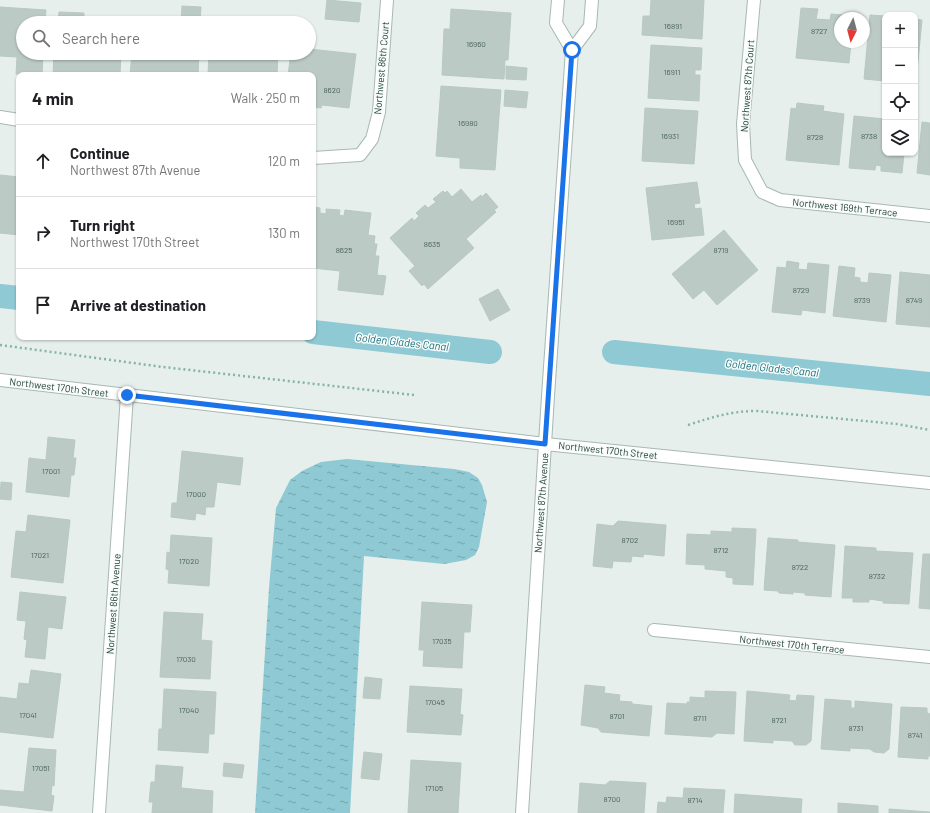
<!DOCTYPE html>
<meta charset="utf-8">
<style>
:root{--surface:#fff;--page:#f6f6f6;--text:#202124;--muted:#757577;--line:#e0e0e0}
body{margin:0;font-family:Barlow,sans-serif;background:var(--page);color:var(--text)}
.controls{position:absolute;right:12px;top:12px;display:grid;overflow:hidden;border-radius:8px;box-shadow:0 1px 3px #0004}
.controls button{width:36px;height:36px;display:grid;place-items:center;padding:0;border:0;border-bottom:1px solid var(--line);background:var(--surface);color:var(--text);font:20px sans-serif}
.compass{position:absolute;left:834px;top:12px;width:36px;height:36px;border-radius:50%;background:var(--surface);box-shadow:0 1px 3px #0004;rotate:186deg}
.stop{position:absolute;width:12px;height:12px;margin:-9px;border:3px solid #1a73e8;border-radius:50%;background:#fff}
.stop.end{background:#1a73e8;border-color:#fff;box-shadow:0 1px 4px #0008}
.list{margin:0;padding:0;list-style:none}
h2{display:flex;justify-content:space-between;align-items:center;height:52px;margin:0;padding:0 16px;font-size:17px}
h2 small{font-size:13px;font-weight:400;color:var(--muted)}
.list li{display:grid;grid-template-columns:26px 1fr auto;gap:12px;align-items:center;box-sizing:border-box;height:72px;padding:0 16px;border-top:1px solid var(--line)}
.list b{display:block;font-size:15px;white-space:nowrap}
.list p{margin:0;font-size:13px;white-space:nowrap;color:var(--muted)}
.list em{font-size:13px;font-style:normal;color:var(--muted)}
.icon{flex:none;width:22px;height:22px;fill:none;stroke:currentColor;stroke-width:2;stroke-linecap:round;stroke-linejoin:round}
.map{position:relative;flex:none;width:930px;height:813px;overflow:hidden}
.search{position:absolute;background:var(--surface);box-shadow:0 1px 3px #0004;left:16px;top:16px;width:300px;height:44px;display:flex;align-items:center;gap:10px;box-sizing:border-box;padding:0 14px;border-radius:22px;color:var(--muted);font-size:15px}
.panel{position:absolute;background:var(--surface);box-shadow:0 1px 3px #0004;left:16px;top:72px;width:300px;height:268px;border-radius:8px}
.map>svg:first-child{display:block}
.water{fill:url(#water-ripples)}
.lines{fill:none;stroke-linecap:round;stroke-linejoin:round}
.canal{stroke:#8ec9d4;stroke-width:24}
.building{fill:#bbcac4;stroke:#b8c9c2}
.minor-casing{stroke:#a8b8b2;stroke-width:14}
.path{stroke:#86b3a5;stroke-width:2.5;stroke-dasharray:2 3;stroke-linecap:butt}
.minor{stroke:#fff;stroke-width:12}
.route{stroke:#1a73e8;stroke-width:5}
.labels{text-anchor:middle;stroke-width:3;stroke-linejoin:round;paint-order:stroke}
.number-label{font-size:8px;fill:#4a645c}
.street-label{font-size:10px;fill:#24423a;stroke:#f7fbf9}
.water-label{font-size:11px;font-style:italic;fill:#1c6f80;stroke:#f7fbf9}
</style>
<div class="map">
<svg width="930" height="813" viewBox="0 0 930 813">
<defs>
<pattern id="water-ripples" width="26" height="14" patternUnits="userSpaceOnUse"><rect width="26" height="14" fill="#8ec9d4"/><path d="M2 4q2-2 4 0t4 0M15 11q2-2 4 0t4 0" fill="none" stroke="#74a5ad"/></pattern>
</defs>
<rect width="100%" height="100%" fill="#e6efeb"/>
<path class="water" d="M347 459 454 469 469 472 478 478 482 485 487 502 479 547 475 555 466 560 444 564 364 556 350 813H255L269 588 276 508 290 480 302 471 321 462Z"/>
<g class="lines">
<path class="canal" d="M0 296 19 298
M313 332 490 352
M614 352 930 384"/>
</g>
<path class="building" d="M327 0 361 3 359 22 325 19Z
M651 0H704L702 39 642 35 643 16H650Z
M182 6 201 7 200 22 181 21Z
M0 7 46 10 45 23H23V53H43L42 75 16 74 17 57 0 56Z
M801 8 818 9 816 19 830 20 831 14 854 16V18H840V42H851L849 63 796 58Z
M451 9 511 13 508 60H505L504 79 442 75 444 29H450Z
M59 12 84 13V17L123 19V23H55V21H58Z
M870 15 885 16V81L864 79Z
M263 17 280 18 279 23H262Z
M915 19 922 20 917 71H915Z
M651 45 702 48 701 70H695V75H700L699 101 648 98Z
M309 49 356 54 349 108 322 105 321 108 313 107V75H288L291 53H309Z
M54 53H121L120 75H53Z
M132 53H199L198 75H130Z
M209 53H278L277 75H208Z
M506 66 527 68 526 80 506 79Z
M441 86 501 90 495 170 460 168V158L436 156Z
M505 90 528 92 526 108 504 106Z
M797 103 824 106 823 111 844 114 839 165 786 160 791 108 796 109Z
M645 108 698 111 694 164 642 161Z
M854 116 885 119V153H904L902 173 881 171V166L876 165 875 170 849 168Z
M922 122 930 123V175L917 173Z
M0 175 19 177V235L0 233Z
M697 182 700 203 694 204 695 209 701 208 704 235 652 240 646 188Z
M461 189 472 202 481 195 482 197 486 193 498 207 494 210 496 212 466 239 474 248 428 289 424 284 422 286 409 271 415 266 390 238 412 218 414 221 419 216 416 213 425 205 428 208 436 202 433 199 443 191 445 193 447 191 452 197Z
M313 207 320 208V213L326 214V209L340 210 339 215 344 216 345 210 371 213 368 235 375 236 374 244H377L375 256H379L377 275 386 276 383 295 338 290 340 271 313 268Z
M724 230 758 270 717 305 704 290 693 299 672 274Z
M787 261 799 263 798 269 807 270 808 263 829 265 825 313 802 310 801 315 772 312 777 267 786 268Z
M839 266 855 268 854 277 860 278V282L868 283 869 273 891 275 886 322 833 316Z
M900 272 930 275V327L896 324Z
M498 289 510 310 490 321 479 299Z
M48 437 75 440 73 458H76L75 466 74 475H71L69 497 26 492 29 458 46 460Z
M182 451 243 458 240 485 217 482 214 507H206L205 515 196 513 195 520 171 517 172 503H177Z
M1 482 12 483 11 500 0 499Z
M28 515 70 520 63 583 11 577 16 531 26 532Z
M618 521 666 525 664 556 644 554 643 557 632 556 631 562 613 561 612 568 593 566 597 524 613 526Z
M732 528 756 529 753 585 733 584V578L726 577V571L705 569V565L686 564 687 534 711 535V531L732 532Z
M171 535 212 538 209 586 168 583 169 570 166 569 167 552 170 553Z
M768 538 798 540V542L835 545 831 597 805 595V593L793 592V594L779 593 778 591 764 590Z
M845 546 876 548V551L913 553 909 604 883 603V601L869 599V602H853V598H842Z
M923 554H930V609L919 608Z
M20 592 66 597 62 629 48 627 45 659 25 657 27 640 24 639 26 621 17 620Z
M422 602 472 605 470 632H464L462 668 423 666 424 650H419Z
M164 612 203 614 201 640 212 641 210 679 160 677Z
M31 670 61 674 53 738 0 732V697L17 699 19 683 29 684Z
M365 677 382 679 380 699 363 698Z
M585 685 605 687 604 693 620 695 619 701 632 702V704L652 706 649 736 601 732 598 728 581 725Z
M410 686 462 689 460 714 463 715 461 735 407 732Z
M164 689 216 692 214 734H209L208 753 158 750 159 729H162Z
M705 691 736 692 734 734 717 733 712 737 665 734 667 703 687 704V702H690V697L705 698Z
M747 691 790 695 789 700 796 701 797 695 814 696 811 741 806 745H795L792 741 773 740V743L744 741Z
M825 699 851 701V708H855V701L892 704 889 749 884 753 874 752 870 749 850 748V751L821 749Z
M901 707 927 708V713L930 714V756H928V759L898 757Z
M29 748 56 750 54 786 52 785 51 795 54 796 52 811 0 805V790L24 792Z
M364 752 382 754 379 780 361 778Z
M411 760 461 763 458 813H408Z
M224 763 244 765 242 778 223 776Z
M156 765 183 767 181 788 213 791 212 813H152L153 802H149L151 782H155Z
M610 781 646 783 644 813H578L580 783 605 785Z
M684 788 725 790 723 813H657L658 802 666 803 667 797 683 798Z
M735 794 802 799 801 813H734Z
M838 803 878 806V813H838Z
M889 809 930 812V813H889Z"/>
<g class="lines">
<defs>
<path id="minor" d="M558 0 556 23 572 50
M754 0 743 124 745 160 762 192 780 200 930 216
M0 117 19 120
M313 158 360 155 372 139 379 112 387 0
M0 380 545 444 930 483
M654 630 930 657
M99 813 127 395
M522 813 548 396 572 50 590 26 592 0"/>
</defs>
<use href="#minor" class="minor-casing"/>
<path class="path" d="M0 345 163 367 414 395
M688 425C713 417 731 411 757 411L897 424 930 430"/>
<use href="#minor" class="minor"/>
</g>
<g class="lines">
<path class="route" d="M127 395 545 444 572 50"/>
</g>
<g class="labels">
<g class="number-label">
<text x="673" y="29">16891</text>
<text x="819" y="34">8727</text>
<text x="476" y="47">16960</text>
<text x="672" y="75">16911</text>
<text x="332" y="93">8620</text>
<text x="468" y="126">16980</text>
<text x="670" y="139">16931</text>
<text x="869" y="139">8738</text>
<text x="815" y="140">8728</text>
<text x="676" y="225">16951</text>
<text x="432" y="247">8635</text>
<text x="344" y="253">8625</text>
<text x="721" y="253">8719</text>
<text x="801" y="293">8729</text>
<text x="862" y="303">8739</text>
<text x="914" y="303">8749</text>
<text x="51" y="474">17001</text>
<text x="196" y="497">17000</text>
<text x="630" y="543">8702</text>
<text x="721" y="553">8712</text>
<text x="40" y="558">17021</text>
<text x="189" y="564">17020</text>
<text x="800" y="570">8722</text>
<text x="877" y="579">8732</text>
<text x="442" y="644">17035</text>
<text x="186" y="662">17030</text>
<text x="435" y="705">17045</text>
<text x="189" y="713">17040</text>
<text x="28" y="718">17041</text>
<text x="617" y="719">8701</text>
<text x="700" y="721">8711</text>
<text x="779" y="723">8721</text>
<text x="856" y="731">8731</text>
<text x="915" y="738">8741</text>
<text x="41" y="771">17051</text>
<text x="434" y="791">17105</text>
<text x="612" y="802">8700</text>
<text x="695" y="803">8714</text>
</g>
<g class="street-label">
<text transform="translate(381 68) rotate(-85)" y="4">Northwest 86th Court</text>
<text transform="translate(747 86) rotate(-86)" y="4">Northwest 87th Court</text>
<text transform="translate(845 207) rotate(6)" y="4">Northwest 169th Terrace</text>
<text transform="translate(59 387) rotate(7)" y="4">Northwest 170th Street</text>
<text transform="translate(608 450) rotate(6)" y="4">Northwest 170th Street</text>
<text transform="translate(541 503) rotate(-86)" y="4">Northwest 87th Avenue</text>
<text transform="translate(113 604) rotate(-86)" y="4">Northwest 86th Avenue</text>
<text transform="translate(792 644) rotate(6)" y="4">Northwest 170th Terrace</text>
</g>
<g class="water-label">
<text transform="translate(402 342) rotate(6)" y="4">Golden Glades Canal</text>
<text transform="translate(772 368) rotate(6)" y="4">Golden Glades Canal</text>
</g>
</g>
</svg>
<div class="controls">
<button>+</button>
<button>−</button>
<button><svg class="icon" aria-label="locate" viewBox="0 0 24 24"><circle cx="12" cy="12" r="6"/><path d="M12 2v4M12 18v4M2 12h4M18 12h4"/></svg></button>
<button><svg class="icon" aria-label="layers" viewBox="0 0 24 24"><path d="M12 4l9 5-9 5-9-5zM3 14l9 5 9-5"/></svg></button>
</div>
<svg class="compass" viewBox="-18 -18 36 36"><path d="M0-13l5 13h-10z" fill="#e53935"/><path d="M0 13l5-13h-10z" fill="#757577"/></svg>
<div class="stop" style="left:572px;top:50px"></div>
<div class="stop end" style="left:127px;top:395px"></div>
<div class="search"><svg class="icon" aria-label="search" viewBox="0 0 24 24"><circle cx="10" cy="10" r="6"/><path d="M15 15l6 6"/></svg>Search here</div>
<section class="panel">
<h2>4 min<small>Walk · 250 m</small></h2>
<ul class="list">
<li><svg class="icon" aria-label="ahead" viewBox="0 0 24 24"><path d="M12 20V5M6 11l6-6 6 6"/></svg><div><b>Continue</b><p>Northwest 87th Avenue</p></div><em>120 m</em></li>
<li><svg class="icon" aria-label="right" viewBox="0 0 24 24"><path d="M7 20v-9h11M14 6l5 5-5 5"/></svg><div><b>Turn right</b><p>Northwest 170th Street</p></div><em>130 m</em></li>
<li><svg class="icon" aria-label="arrive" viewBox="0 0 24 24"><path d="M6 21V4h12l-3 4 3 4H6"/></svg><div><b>Arrive at destination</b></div></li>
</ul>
</section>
</div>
